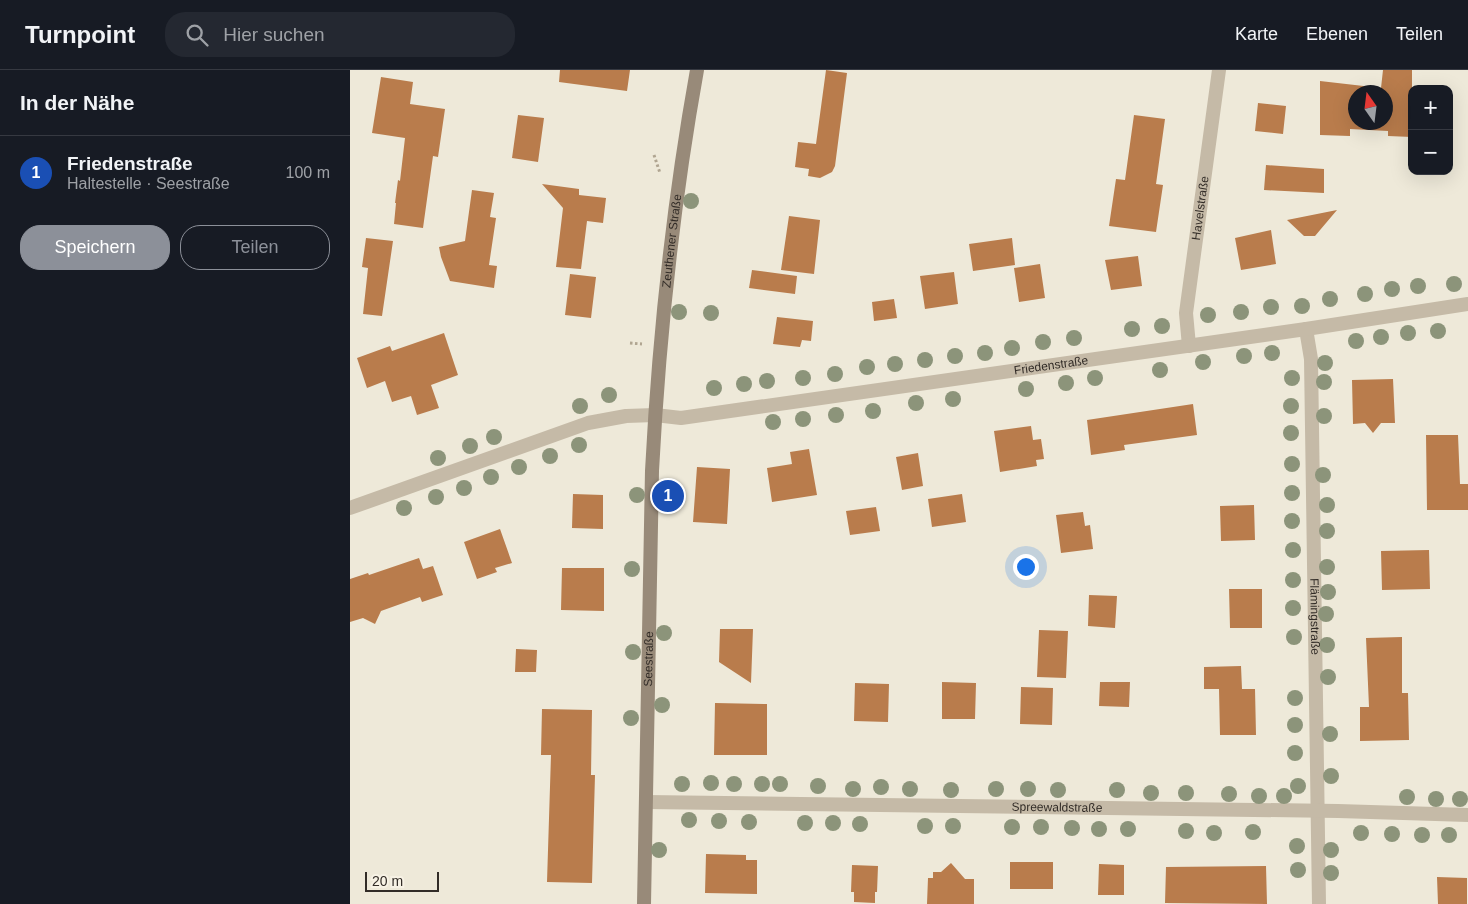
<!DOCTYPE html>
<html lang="de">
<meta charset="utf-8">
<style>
:root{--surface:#171b24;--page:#242831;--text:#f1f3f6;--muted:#9ea1a6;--line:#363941;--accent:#8c9099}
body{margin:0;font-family:Arial,sans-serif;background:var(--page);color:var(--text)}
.controls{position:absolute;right:15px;top:15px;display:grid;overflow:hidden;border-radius:10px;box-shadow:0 5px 20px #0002}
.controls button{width:45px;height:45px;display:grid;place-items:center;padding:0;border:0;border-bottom:1px solid var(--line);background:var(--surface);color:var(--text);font:25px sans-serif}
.compass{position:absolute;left:998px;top:15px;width:45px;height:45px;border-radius:50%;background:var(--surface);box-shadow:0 5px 20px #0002;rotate:346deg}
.scale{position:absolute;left:15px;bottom:12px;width:74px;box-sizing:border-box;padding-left:5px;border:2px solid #322c27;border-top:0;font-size:14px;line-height:18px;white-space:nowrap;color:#322c27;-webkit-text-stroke:4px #f7f2e5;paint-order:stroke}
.you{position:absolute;left:675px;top:496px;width:18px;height:18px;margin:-12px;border:4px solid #fff;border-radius:50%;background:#1a73e8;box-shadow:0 0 0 8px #1a73e833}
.badge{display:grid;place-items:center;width:32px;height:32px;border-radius:50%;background:var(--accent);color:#fff;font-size:16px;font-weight:700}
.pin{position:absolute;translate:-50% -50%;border:2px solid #fff;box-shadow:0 1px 5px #0006}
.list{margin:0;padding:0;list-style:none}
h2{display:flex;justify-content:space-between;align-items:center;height:65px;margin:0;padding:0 20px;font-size:21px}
h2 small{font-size:16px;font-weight:400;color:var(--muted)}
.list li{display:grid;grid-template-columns:32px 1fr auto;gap:15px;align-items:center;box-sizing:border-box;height:75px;padding:0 20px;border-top:1px solid var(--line)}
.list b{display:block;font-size:19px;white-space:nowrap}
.list p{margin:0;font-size:16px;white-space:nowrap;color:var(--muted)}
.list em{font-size:16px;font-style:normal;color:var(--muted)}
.actions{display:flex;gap:10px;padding:15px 20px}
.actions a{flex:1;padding:11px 0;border:1px solid var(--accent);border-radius:20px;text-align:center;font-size:18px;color:var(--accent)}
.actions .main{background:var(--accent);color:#fff}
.icon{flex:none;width:28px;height:28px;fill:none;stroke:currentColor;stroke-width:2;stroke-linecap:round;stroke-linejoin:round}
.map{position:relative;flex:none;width:1118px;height:834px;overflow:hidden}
header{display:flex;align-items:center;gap:30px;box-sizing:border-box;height:70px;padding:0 25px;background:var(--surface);border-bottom:1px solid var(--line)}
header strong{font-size:24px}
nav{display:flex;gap:28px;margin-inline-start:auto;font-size:18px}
.search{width:350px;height:45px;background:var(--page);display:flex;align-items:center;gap:12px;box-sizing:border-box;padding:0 18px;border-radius:20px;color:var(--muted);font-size:19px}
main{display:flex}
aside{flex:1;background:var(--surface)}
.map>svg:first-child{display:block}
.building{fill:#b97c4c;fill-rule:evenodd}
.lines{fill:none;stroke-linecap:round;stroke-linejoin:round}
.path{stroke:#b0a591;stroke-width:3;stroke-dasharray:2.5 2.5;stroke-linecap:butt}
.minor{stroke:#c5baa7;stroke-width:14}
.tertiary{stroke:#c5baa7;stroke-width:14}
.secondary{stroke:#988a79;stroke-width:14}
.tree{fill:#8c947a}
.labels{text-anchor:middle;stroke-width:4;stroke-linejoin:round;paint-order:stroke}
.street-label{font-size:12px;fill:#322c27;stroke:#f7f2e5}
</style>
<header>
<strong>Turnpoint</strong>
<div class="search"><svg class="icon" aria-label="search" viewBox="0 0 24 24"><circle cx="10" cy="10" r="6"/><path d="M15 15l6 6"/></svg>Hier suchen</div>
<nav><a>Karte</a><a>Ebenen</a><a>Teilen</a></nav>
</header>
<main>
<aside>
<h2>In der Nähe<small></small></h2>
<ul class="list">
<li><span class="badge" style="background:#1a4fb4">1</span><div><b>Friedenstraße</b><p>Haltestelle · Seestraße</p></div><em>100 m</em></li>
</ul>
<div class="actions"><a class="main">Speichern</a><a>Teilen</a></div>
</aside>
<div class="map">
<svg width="1118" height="834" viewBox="0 0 1118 834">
<rect width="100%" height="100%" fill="#eee9d9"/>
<path class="building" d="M210 0H280L277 21 209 12Z
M476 0 497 3 485 96 482 102 470 108 458 106 459 99 445 97 448 72 466 74Z
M1033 0H1062V67L1038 66V61L1000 59V66L970 65V11L1031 18ZM1006 22H1036V52H1006Z
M31 7 63 12 60 34 95 39 88 87 83 86 73 158 44 154 46 133H45L48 110 50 111 55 68 22 63Z
M908 33 936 36 933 64 905 61Z
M168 45 194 48 188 92 162 88Z
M784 45 815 49 806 114 813 115 806 162 759 156 766 109 775 110Z
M916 95 974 99V123L914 120Z
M192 114 229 119V125L256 128 253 153 237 151 231 199 206 197 213 138Z
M122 120 144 123 140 147 146 148 139 195 147 196 144 218 100 211 91 187 89 177 115 171Z
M987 140 965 166H954L937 150Z
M439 146 470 150 464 204 431 200Z
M921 160 926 194 891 200 885 168Z
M16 168 43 171 32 246 13 244 18 198 12 197Z
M662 168 665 195 623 201 619 174Z
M788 186 792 216 761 220 755 190Z
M690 194 695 228 669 232 664 198Z
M402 200 447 206 445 224 399 218Z
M604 202 608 234 575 239 570 206Z
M220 204 246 207 241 248 215 245Z
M544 229 547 248 524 251 522 232Z
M427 247 463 251 461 271 452 270 450 277 423 274Z
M94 263 108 305 81 315 89 338 67 345 61 326 42 332 35 311 17 318 7 288 40 276 42 281Z
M1043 309 1045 353H1031L1023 363 1015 353 1003 354 1002 310Z
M843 334 847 365 774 375 775 380 741 385 737 350Z
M681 356 683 370 691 369 694 389 686 390 687 396 650 402 644 361Z
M1076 365H1108L1110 414H1118V440H1077Z
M459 379 467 425 422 432 417 398 442 394 440 382Z
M568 383 573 416 552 420 546 387Z
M347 397 380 399 377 454 343 452Z
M223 424 253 425V459L222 458Z
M612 424 616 452 582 457 578 429Z
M904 435 905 470 871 471 870 436Z
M526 437 530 461 500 465 496 441Z
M733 442 735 456 740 455 743 479 711 483 706 445Z
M150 459 162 493 145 498 147 502 127 509 114 472Z
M1079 480 1080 519 1032 520 1031 481Z
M69 488 73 499 83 496 93 525 72 532 70 527 31 541 25 554 13 548 0 552V509L18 503 19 505Z
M212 498H254V541L211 540Z
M879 519H912V558H880Z
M739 525 767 526 765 558 738 556Z
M370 559H403L401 613 369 592Z
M689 560 718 561 716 608 687 607Z
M1052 567V623H1058L1059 670 1010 671V637H1019L1016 568Z
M166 579 187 580 186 602H165Z
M891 596 892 619H905L906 665H870L869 619H854V597Z
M592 612 626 613 625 649H592Z
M750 612H780L779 637 749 636Z
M505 613 539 614 538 652 504 651Z
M671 617 703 618 702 655 670 654Z
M365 633 417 634V685H364Z
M192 639 242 640 241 705H245L242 813 197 812 201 685H191Z
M356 784 396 785V790H407V824L355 823Z
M660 792H703V819H660Z
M601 793 615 809H624V834H577L578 808H583V802H591Z
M749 794 774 795V825H748Z
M502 795 528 796 527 822H525V833L504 832V822H501Z
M916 796 917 834 815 833 816 797Z
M1087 807 1117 808V834H1088Z"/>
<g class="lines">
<path class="path" d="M304 85 310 103
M280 273 292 274"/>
<g class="minor">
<path id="s1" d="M956 259 961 289 969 834"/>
<path id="s2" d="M839 276 836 243 869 0"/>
<path id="s3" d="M305 345 331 348 956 259 1118 234"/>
<path id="s4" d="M296 732 988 741 1118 745"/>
</g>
<path class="tertiary" d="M0 438 238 353 276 346 305 345"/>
<path class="secondary" id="s5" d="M294 834 302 401C309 266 323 133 347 0"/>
</g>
<g class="tree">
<circle cx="341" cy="131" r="8"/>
<circle cx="1104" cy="214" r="8"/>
<circle cx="1068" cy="216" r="8"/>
<circle cx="1042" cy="219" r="8"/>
<circle cx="1015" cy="224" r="8"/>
<circle cx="980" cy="229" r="8"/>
<circle cx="952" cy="236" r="8"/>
<circle cx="921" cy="237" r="8"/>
<circle cx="329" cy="242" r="8"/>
<circle cx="891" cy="242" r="8"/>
<circle cx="361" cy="243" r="8"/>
<circle cx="858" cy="245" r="8"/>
<circle cx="812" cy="256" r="8"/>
<circle cx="782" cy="259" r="8"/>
<circle cx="1088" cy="261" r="8"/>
<circle cx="1058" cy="263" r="8"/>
<circle cx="1031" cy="267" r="8"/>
<circle cx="724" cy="268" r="8"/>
<circle cx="1006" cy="271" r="8"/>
<circle cx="693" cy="272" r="8"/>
<circle cx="662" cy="278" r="8"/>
<circle cx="635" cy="283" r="8"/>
<circle cx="922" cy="283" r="8"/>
<circle cx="605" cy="286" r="8"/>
<circle cx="894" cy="286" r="8"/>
<circle cx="575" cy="290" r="8"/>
<circle cx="853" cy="292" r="8"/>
<circle cx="975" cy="293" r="8"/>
<circle cx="545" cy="294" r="8"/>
<circle cx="517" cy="297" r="8"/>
<circle cx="810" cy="300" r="8"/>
<circle cx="485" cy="304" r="8"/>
<circle cx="453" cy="308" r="8"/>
<circle cx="745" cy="308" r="8"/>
<circle cx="942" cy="308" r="8"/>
<circle cx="417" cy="311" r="8"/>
<circle cx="974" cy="312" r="8"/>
<circle cx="716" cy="313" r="8"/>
<circle cx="394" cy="314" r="8"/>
<circle cx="364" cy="318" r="8"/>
<circle cx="676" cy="319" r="8"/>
<circle cx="259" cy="325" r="8"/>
<circle cx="603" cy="329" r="8"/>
<circle cx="566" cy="333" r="8"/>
<circle cx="230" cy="336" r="8"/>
<circle cx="941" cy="336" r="8"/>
<circle cx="523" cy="341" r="8"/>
<circle cx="486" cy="345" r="8"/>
<circle cx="974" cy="346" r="8"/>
<circle cx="453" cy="349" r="8"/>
<circle cx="423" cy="352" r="8"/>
<circle cx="941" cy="363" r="8"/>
<circle cx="144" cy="367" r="8"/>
<circle cx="229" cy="375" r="8"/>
<circle cx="120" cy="376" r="8"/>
<circle cx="200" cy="386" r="8"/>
<circle cx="88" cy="388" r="8"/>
<circle cx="942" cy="394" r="8"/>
<circle cx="169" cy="397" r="8"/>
<circle cx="973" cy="405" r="8"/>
<circle cx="141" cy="407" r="8"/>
<circle cx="114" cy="418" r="8"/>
<circle cx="942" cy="423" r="8"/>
<circle cx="287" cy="425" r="8"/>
<circle cx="86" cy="427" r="8"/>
<circle cx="977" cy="435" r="8"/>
<circle cx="54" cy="438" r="8"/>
<circle cx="942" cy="451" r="8"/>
<circle cx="977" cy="461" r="8"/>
<circle cx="943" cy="480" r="8"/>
<circle cx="977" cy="497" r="8"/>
<circle cx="282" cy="499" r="8"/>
<circle cx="943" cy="510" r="8"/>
<circle cx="978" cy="522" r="8"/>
<circle cx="943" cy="538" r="8"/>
<circle cx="976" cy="544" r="8"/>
<circle cx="314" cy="563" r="8"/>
<circle cx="944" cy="567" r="8"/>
<circle cx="977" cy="575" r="8"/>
<circle cx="283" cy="582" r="8"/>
<circle cx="978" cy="607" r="8"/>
<circle cx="945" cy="628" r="8"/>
<circle cx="312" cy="635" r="8"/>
<circle cx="281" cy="648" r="8"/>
<circle cx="945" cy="655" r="8"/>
<circle cx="980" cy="664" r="8"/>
<circle cx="945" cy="683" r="8"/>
<circle cx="981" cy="706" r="8"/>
<circle cx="361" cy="713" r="8"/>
<circle cx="332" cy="714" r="8"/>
<circle cx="384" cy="714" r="8"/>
<circle cx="412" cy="714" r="8"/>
<circle cx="430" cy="714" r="8"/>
<circle cx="468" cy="716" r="8"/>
<circle cx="948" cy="716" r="8"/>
<circle cx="531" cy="717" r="8"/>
<circle cx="503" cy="719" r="8"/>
<circle cx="560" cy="719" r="8"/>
<circle cx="646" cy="719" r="8"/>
<circle cx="678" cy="719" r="8"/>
<circle cx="601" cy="720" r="8"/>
<circle cx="708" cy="720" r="8"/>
<circle cx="767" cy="720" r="8"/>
<circle cx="801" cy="723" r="8"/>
<circle cx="836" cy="723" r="8"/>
<circle cx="879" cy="724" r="8"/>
<circle cx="909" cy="726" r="8"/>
<circle cx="934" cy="726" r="8"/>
<circle cx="1057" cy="727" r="8"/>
<circle cx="1086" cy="729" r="8"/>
<circle cx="1110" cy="729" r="8"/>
<circle cx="339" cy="750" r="8"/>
<circle cx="369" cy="751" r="8"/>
<circle cx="399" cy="752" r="8"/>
<circle cx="455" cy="753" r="8"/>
<circle cx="483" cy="753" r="8"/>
<circle cx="510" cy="754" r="8"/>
<circle cx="575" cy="756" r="8"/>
<circle cx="603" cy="756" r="8"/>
<circle cx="662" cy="757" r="8"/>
<circle cx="691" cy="757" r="8"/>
<circle cx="722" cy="758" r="8"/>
<circle cx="749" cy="759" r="8"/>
<circle cx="778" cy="759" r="8"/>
<circle cx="836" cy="761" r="8"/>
<circle cx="903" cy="762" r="8"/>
<circle cx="864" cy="763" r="8"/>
<circle cx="1011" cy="763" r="8"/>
<circle cx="1042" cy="764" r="8"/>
<circle cx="1072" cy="765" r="8"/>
<circle cx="1099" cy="765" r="8"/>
<circle cx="947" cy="776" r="8"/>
<circle cx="309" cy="780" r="8"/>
<circle cx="981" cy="780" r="8"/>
<circle cx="948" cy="800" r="8"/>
<circle cx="981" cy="803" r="8"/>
</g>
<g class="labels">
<g class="street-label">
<text dy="4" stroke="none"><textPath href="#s2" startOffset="139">Havelstraße</textPath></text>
<text dy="4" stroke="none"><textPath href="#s5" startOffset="664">Zeuthener Straße</textPath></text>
<text dy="4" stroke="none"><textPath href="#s3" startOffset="400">Friedenstraße</textPath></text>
<text dy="4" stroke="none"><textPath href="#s1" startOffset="288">Flämingstraße</textPath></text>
<text dy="4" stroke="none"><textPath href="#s5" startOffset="245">Seestraße</textPath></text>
<text dy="4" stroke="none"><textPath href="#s4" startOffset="411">Spreewaldstraße</textPath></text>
</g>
</g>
</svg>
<div class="controls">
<button>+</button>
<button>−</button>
</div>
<svg class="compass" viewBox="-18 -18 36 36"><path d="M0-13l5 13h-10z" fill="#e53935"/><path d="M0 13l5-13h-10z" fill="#9ea1a6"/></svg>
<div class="scale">20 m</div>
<div class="you"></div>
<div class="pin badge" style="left:318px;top:426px;background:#1a4fb4">1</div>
</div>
</main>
